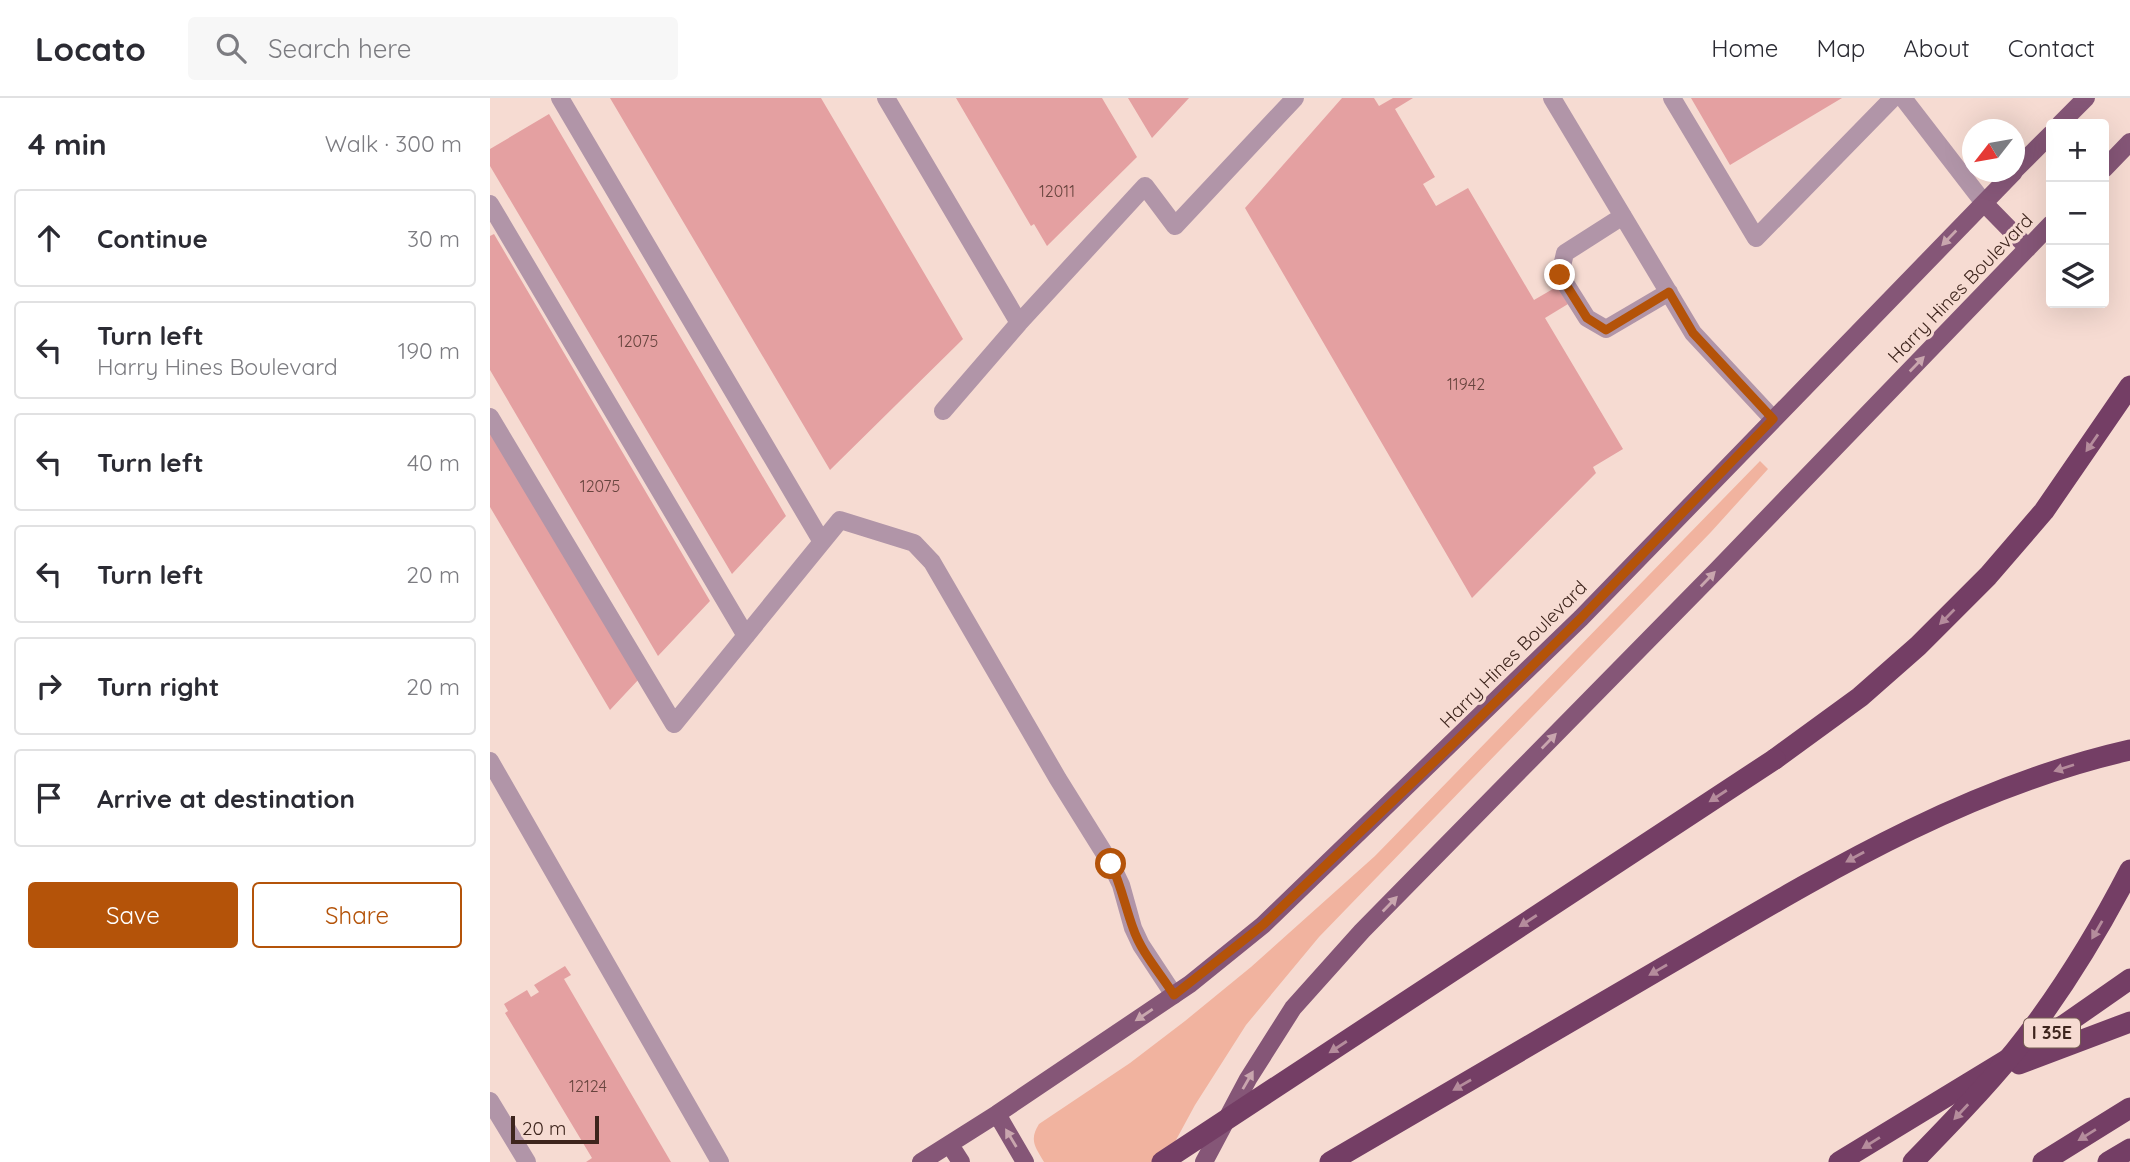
<!DOCTYPE html>
<meta charset="utf-8">
<style>
:root{--surface:#fff;--page:#f7f7f7;--text:#2b2b33;--muted:#7c7c81;--line:#e1e1e2;--accent:#b45309}
body{margin:0;font-family:Quicksand,sans-serif;background:var(--page);color:var(--text)}
.controls{position:absolute;right:21px;top:21px;display:grid;overflow:hidden;border-radius:7px;box-shadow:0 7px 28px #0002}
.controls button{width:63px;height:63px;display:grid;place-items:center;padding:0;border:0;border-bottom:2px solid var(--line);background:var(--surface);color:var(--text);font:35px sans-serif}
.compass{position:absolute;left:1472px;top:21px;width:63px;height:63px;border-radius:50%;background:var(--surface);box-shadow:0 7px 28px #0002;rotate:239deg}
.scale{position:absolute;left:21px;bottom:18px;width:88px;box-sizing:border-box;padding-left:7px;border:4px solid #3e251d;border-top:0;font-size:19px;line-height:24px;white-space:nowrap;color:#3e251d;-webkit-text-stroke:5px #f6dbd2;paint-order:stroke}
.stop{position:absolute;width:21px;height:21px;margin:-16px;border:5px solid #b45309;border-radius:50%;background:#fff}
.stop.end{background:#b45309;border-color:#fff;box-shadow:0 2px 7px #0008}
.list{margin:0;padding:0;list-style:none}
h2{display:flex;justify-content:space-between;align-items:center;height:91px;margin:0;padding:0 28px;font-size:30px}
h2 small{font-size:23px;font-weight:400;color:var(--muted)}
.list li{display:grid;grid-template-columns:46px 1fr auto;gap:21px;align-items:center;box-sizing:border-box;height:98px;margin:0 14px 14px;padding:0 14px;border:2px solid var(--line);border-radius:7px}
.list b{display:block;font-size:26px;white-space:nowrap}
.list p{margin:0;font-size:23px;white-space:nowrap;color:var(--muted)}
.list em{font-size:23px;font-style:normal;color:var(--muted)}
.actions{display:flex;gap:14px;padding:21px 28px}
.actions a{flex:1;padding:16px 0;border:2px solid var(--accent);border-radius:7px;text-align:center;font-size:24px;color:var(--accent)}
.actions .main{background:var(--accent);color:#fff}
.icon{flex:none;width:38px;height:38px;fill:none;stroke:currentColor;stroke-width:2;stroke-linecap:round;stroke-linejoin:round}
.map{position:relative;flex:none;width:1640px;height:1064px;overflow:hidden}
header{display:flex;align-items:center;gap:42px;box-sizing:border-box;height:98px;padding:0 35px;background:var(--surface);border-bottom:2px solid var(--line)}
header strong{font-size:33px}
nav{display:flex;gap:38px;margin-inline-start:auto;font-size:24px}
.search{width:490px;height:63px;background:var(--page);display:flex;align-items:center;gap:18px;box-sizing:border-box;padding:0 24px;border-radius:7px;color:var(--muted);font-size:26px}
main{display:flex}
aside{flex:1;background:var(--surface)}
.map>svg:first-child{display:block}
.green{fill:#f1b39f}
.building{fill:#e4a0a1}
.lines{fill:none;stroke-linecap:round;stroke-linejoin:round}
.minor{stroke:#b195a8;stroke-width:18}
.major{stroke:#855677;stroke-width:18}
.highway{stroke:#743e65;stroke-width:21}
.highway-bridge{stroke:#743e65;stroke-width:21}
.oneway{fill:#c9a6ae}
.oneway2{fill:#b58c9c}
.route{stroke:#b45309;stroke-width:9}
.labels{text-anchor:middle;stroke-width:6;stroke-linejoin:round;paint-order:stroke}
.number-label{font-size:16px;fill:#68443e}
.shield{fill:#f6dbd2;stroke:#755c53;stroke-width:2}
.shield-label{font-size:18px;font-weight:bold;fill:#3e251d}
.street-label{font-size:19px;fill:#3e251d;stroke:#f6dbd2}
</style>
<header>
<strong>Locato</strong>
<div class="search"><svg class="icon" aria-label="search" viewBox="0 0 24 24"><circle cx="10" cy="10" r="6"/><path d="M15 15l6 6"/></svg>Search here</div>
<nav><a>Home</a><a>Map</a><a>About</a><a>Contact</a></nav>
</header>
<main>
<aside>
<h2>4 min<small>Walk · 300 m</small></h2>
<ul class="list">
<li><svg class="icon" aria-label="ahead" viewBox="0 0 24 24"><path d="M12 20V5M6 11l6-6 6 6"/></svg><div><b>Continue</b></div><em>30 m</em></li>
<li><svg class="icon" aria-label="left" viewBox="0 0 24 24"><path d="M17 20v-9H6M10 6l-5 5 5 5"/></svg><div><b>Turn left</b><p>Harry Hines Boulevard</p></div><em>190 m</em></li>
<li><svg class="icon" aria-label="left" viewBox="0 0 24 24"><path d="M17 20v-9H6M10 6l-5 5 5 5"/></svg><div><b>Turn left</b></div><em>40 m</em></li>
<li><svg class="icon" aria-label="left" viewBox="0 0 24 24"><path d="M17 20v-9H6M10 6l-5 5 5 5"/></svg><div><b>Turn left</b></div><em>20 m</em></li>
<li><svg class="icon" aria-label="right" viewBox="0 0 24 24"><path d="M7 20v-9h11M14 6l5 5-5 5"/></svg><div><b>Turn right</b></div><em>20 m</em></li>
<li><svg class="icon" aria-label="arrive" viewBox="0 0 24 24"><path d="M6 21V4h12l-3 4 3 4H6"/></svg><div><b>Arrive at destination</b></div></li>
</ul>
<div class="actions"><a class="main">Save</a><a>Share</a></div>
</aside>
<div class="map">
<svg width="1640" height="1064" viewBox="0 0 1640 1064">
<rect width="100%" height="100%" fill="#f6dbd2"/>
<path class="green" d="M1270 363 1278 371 1221 434 829 839 756 927 705 1007 686 1042 679 1064H554C545 1049 539 1042 549 1026L640 965 695 923 761 869 885 758Z"/>
<path class="building" d="M120 0H331L473 241 340 372Z
M466 0H612L647 59 557 148 544 126 541 128Z
M638 0H699L662 40Z
M852 0H884L889 8 903 0H923L905 11 945 79 933 86 946 108 978 90 1044 202 1068 188 1078 206 1055 220 1133 351 1103 369 1106 375 982 500 755 110Z
M1201 0H1352L1240 67Z
M59 16 296 418 242 476 0 68V51Z
M4 136 220 503 168 558 0 272V138Z
M0 328 149 581 120 612 0 409Z
M75 868 81 877 74 881 181 1064H96L102 1060 15 915 18 913 14 906 37 892 41 899 49 894 44 887Z"/>
<g class="lines">
<path class="minor" d="M70 0 332 444
M396 0 529 225
M1062 0 1203 235 1283 321
M1182 0 1266 140 1403 0
M1413 0 1494 105
M0 106 256 538
M1133 118 1075 155 1070 177 1097 220 1116 231 1179 194
M453 313 529 225 655 88 685 128 805 0
M0 319 184 626 350 422 424 445 442 464 568 681 621 766 631 787 643 830 651 847 684 897
M0 663 230 1064
M0 1003 37 1064"/>
<path class="major" d="M1570 26 1596 0
M1614 71 1640 44
M1524 73 1561 36
M1494 105 1538 150
M507 1016 535 1064
M460 1047 471 1064
M431 1064 507 1016 700 886 773 827 1091 520 1524 74
M714 1064 758 981 803 910 872 833 1227 472 1561 126"/>
<path class="highway" d="M1285 661 1370 599 1428 548 1498 478 1554 413 1640 288
M1529 966 1640 924
M840 1064C958 995 1077 926 1196 856 1338 773 1477 689 1640 652
M1349 1064 1574 927 1640 881
M1553 1064 1640 1010
M1618 1064 1640 1051"/>
<path class="highway-bridge" d="M672 1064 1285 661
M1423 1064C1458 1028 1493 992 1525 953 1568 899 1608 834 1640 772"/>
</g>
<defs><path id="oneway-solid" d="M-6-.8H1V-3.2L6.5 0L1 3.2V.8H-6Z" transform="scale(1.75)"/></defs>
<g class="oneway">
<use href="#oneway-solid" transform="translate(1459 140) rotate(134)"/>
<use href="#oneway-solid" transform="translate(1427 266) rotate(-46)"/>
<use href="#oneway-solid" transform="translate(1218 481) rotate(-46)"/>
<use href="#oneway-solid" transform="translate(1059 643) rotate(-46)"/>
<use href="#oneway-solid" transform="translate(900 806) rotate(-46)"/>
<use href="#oneway-solid" transform="translate(654 917) rotate(146)"/>
<use href="#oneway-solid" transform="translate(758 982) rotate(-60)"/>
<use href="#oneway-solid" transform="translate(521 1040) rotate(-121)"/>
</g>
<g class="oneway2">
<use href="#oneway-solid" transform="translate(1602 345) rotate(125)"/>
<use href="#oneway-solid" transform="translate(1457 519) rotate(135)"/>
<use href="#oneway-solid" transform="translate(1574 670) rotate(162)"/>
<use href="#oneway-solid" transform="translate(1228 698) rotate(147)"/>
<use href="#oneway-solid" transform="translate(1365 759) rotate(151)"/>
<use href="#oneway-solid" transform="translate(1038 823) rotate(147)"/>
<use href="#oneway-solid" transform="translate(1607 832) rotate(120)"/>
<use href="#oneway-solid" transform="translate(1168 872) rotate(150)"/>
<use href="#oneway-solid" transform="translate(848 949) rotate(147)"/>
<use href="#oneway-solid" transform="translate(972 987) rotate(150)"/>
<use href="#oneway-solid" transform="translate(1471 1014) rotate(133)"/>
<use href="#oneway-solid" transform="translate(1597 1037) rotate(148)"/>
<use href="#oneway-solid" transform="translate(1381 1045) rotate(148)"/>
</g>
<g class="lines">
<path class="route" d="M621 766C631 787 635 808 643 830 651 854 670 875 684 897L773 827 966 643 1091 520 1283 321 1203 235 1179 194 1116 232 1097 220 1070 177"/>
</g>
<g class="labels">
<g class="number-label">
<text x="567" y="99">12011</text>
<text x="148" y="249">12075</text>
<text x="976" y="292">11942</text>
<text x="110" y="394">12075</text>
<text x="98" y="994">12124</text>
</g>
<rect class="shield" x="1534" y="920.5" width="56" height="29" rx="5"/>
<g class="shield-label">
<text x="1562" y="941">I 35E</text>
</g>
<g class="street-label">
<text transform="translate(1470 190) rotate(-46)" y="7">Harry Hines Boulevard</text>
<text transform="translate(1023 556) rotate(-45)" y="7">Harry Hines Boulevard</text>
</g>
</g>
</svg>
<div class="controls">
<button>+</button>
<button>−</button>
<button><svg class="icon" aria-label="layers" viewBox="0 0 24 24"><path d="M12 4l9 5-9 5-9-5zM3 14l9 5 9-5"/></svg></button>
</div>
<svg class="compass" viewBox="-18 -18 36 36"><path d="M0-13l5 13h-10z" fill="#e53935"/><path d="M0 13l5-13h-10z" fill="#7c7c81"/></svg>
<div class="scale">20 m</div>
<div class="stop" style="left:621px;top:766px"></div>
<div class="stop end" style="left:1070px;top:177px"></div>
</div>
</main>
